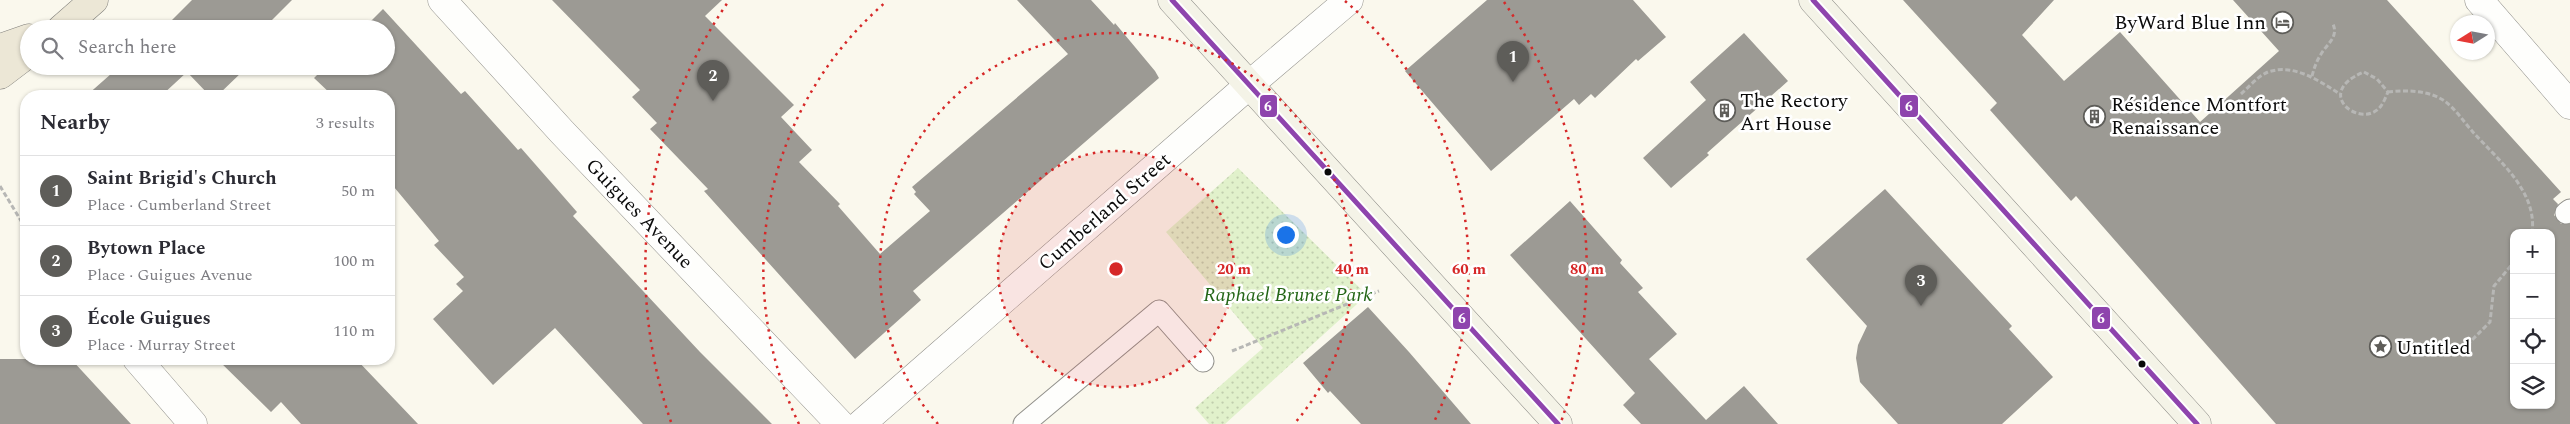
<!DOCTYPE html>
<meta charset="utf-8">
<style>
:root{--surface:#fff;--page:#f2f2f3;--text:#2b2b33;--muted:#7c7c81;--line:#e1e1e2;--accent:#5e5d59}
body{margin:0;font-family:Spectral,serif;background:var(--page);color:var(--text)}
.controls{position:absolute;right:15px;bottom:15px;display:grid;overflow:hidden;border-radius:10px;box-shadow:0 1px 4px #0004}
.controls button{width:45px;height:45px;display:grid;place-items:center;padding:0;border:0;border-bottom:1px solid var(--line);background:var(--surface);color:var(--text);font:25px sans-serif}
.compass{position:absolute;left:2450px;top:15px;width:45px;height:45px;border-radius:50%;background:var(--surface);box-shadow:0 1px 4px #0004;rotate:259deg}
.you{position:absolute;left:1285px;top:234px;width:18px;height:18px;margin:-12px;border:4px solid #fff;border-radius:50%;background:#1a73e8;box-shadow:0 0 0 8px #1a73e833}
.badge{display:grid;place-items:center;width:32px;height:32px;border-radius:50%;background:var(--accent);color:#fff;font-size:16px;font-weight:700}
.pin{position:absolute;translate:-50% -41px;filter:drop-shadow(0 1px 2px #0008)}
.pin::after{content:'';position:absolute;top:26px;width:18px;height:15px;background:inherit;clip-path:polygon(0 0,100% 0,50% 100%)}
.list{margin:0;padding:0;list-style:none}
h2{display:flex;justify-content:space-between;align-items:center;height:65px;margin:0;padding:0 20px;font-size:21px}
h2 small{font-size:16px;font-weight:400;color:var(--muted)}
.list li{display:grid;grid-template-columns:32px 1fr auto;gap:15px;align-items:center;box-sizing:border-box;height:70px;padding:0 20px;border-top:1px solid var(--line)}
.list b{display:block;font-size:19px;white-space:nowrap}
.list p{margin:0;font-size:16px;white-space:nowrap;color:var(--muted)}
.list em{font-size:16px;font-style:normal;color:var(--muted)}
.icon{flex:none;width:28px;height:28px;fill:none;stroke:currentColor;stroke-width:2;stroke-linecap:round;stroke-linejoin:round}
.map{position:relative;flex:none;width:2570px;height:424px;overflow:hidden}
.search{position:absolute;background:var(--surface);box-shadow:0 1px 4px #0004;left:20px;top:20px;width:375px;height:55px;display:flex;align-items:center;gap:12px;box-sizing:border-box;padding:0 18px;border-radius:28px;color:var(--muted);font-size:19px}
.panel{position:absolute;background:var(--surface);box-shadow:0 1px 4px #0004;left:20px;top:90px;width:375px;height:275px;border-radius:20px}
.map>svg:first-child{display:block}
.grass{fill:url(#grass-dots)}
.building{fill:#9c9a94;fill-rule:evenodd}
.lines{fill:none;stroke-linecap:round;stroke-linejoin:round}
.lane-casing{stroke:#92918c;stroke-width:23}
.street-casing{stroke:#92918c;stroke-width:29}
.secondary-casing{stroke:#898883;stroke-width:29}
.primary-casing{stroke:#7f7e7a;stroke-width:29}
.path{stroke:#b7b7b5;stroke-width:3;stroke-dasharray:5 2.5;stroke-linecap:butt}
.lane{stroke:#fefefc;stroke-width:21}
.street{stroke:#fefefc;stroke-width:28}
.secondary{stroke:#f4f3e7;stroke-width:28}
.primary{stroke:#ece7d6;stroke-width:28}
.bus-1-casing{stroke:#fff;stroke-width:9}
.bus-1{stroke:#8e44ad;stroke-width:5}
.ring{fill:none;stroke:#d62828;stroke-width:2.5;stroke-dasharray:2.5 5}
.bus-dot{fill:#0a0a0a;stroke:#fff;stroke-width:2}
.labels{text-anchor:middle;stroke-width:5;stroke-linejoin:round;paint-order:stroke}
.poi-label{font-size:20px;fill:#0a0a0a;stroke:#fff;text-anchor:start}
.street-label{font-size:20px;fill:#0a0a0a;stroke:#fff}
.park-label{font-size:20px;font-style:italic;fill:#246617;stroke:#fff}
.centre{fill:#d62828;stroke:#fff;stroke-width:2.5}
.ring-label{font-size:15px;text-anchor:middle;font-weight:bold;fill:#d62828;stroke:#fff;stroke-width:5;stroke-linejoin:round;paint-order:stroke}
.line-badge{stroke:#fff;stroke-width:2}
.badge-label{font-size:14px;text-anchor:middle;font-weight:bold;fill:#fff}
</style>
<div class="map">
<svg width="2570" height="424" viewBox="0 0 2570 424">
<defs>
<pattern id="grass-dots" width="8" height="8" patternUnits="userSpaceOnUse" patternTransform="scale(1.25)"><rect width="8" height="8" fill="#e1f1cb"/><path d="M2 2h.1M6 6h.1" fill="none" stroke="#c0cdad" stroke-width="1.8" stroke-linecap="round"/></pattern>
</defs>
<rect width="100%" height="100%" fill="#faf8ed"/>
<path class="grass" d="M1238 168 1367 295 1225 424H1209L1195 408 1263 348 1166 232Z"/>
<path class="building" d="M192 0H292L263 29H163Z
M552 0H722L705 16 794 105 781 117 812 150 799 162 840 204 838 206 880 254 930 211 914 194 916 192 912 187 1068 54 1017 0H1091L1114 25 1115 23 1155 71 1159 78 913 291 921 300 855 359 704 191 708 189 650 129 657 123 632 97 640 90Z
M1487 0H1633L1666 37 1638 61 1636 59 1595 98 1591 94 1579 105 1574 99 1491 171 1405 71Z
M1903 0H2054L2022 35 2064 81 2120 32 2200 122 2279 51 2233 0H2387L2561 192 2553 199 2558 204 2554 215 2561 224H2570V424H2276L2076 196 2071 201 1990 110 1997 103ZM2514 233H2551V405H2514Z
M383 9 461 94 465 91 518 150 521 148 577 212 573 216 700 352 772 424H643L555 328 493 385 433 319 463 291 456 284 464 277 434 245 439 241 389 181V96H333L314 78 326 66H386V29H363Z
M1744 33 1788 81 1707 153 1709 155 1671 188 1643 158 1706 100 1690 82Z
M120 66H238L243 71 217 96H210L187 72 161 96H86Z
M1885 189 2012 326 2009 329 2053 377 2002 424H1898L1860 382 1856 358 1858 345 1867 326 1806 259Z
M1570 201 1622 260 1620 263 1643 288 1638 292 1677 334 1649 359 1706 420 1744 386 1778 424H1641L1623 405 1635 393 1510 255Z
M1368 307 1409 352 1471 424H1361L1330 391 1328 393 1303 363Z
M0 359H71L131 424H0Z
M217 359H356L418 424H301L281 402 271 412Z"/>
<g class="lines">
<defs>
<path id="lane" d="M2566 213 2570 210
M1024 424 1159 311 1203 361"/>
<path id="street" d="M442 0 562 132 840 424
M2479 0 2570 105
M137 359 193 424
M861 424 1249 85 1349 0"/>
<path id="secondary" d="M1172 0 1558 424
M1813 0 2197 424"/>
<path id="primary" d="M61 29 94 0
M0 48 29 38
M0 75 29 53"/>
</defs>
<use href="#lane" class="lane-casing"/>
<use href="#street" class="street-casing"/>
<use href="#secondary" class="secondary-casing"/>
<use href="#primary" class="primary-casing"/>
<path class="path" d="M2364 72 2377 79 2388 92C2386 96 2384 102 2381 106 2362 131 2311 93 2364 72Z
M2312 76C2314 69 2316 62 2320 56 2326 44 2339 38 2333 24
M2388 92C2407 90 2427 90 2443 100 2454 107 2464 122 2472 131 2497 159 2538 191 2532 233
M2241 94C2249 87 2258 76 2268 72 2294 63 2319 81 2340 94
M0 186 26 229
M2467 345 2490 322 2494 286 2514 262
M1232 351 1379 291"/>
<use href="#lane" class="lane"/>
<use href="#street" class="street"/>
<use href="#secondary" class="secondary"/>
<use href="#primary" class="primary"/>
<defs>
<path id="bus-1" d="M1172 0 1558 424
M1813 0 2197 424"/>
</defs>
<use href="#bus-1" class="bus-1-casing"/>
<use href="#bus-1" class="bus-1"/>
</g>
<circle cx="1116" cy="269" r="118" fill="#d62828" fill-opacity=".12"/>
<g class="ring">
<circle cx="1116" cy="269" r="118"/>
<path d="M938 424A236 236 0 1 1 1294 424"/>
<path d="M799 424A353 353 0 0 1 887 1M1345 1A353 353 0 0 1 1433 424"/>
<path d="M671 422A471 471 0 0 1 728 2M1504 2A471 471 0 0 1 1561 422"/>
</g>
<defs>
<symbol id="hotel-ring" viewBox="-11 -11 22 22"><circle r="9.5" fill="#fff" stroke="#5e5d59" stroke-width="1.5"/><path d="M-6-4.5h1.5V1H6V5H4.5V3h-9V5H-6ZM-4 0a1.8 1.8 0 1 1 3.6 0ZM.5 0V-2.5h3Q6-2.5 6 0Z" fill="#5e5d59"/></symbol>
<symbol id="building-ring" viewBox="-11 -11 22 22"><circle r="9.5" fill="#fff" stroke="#5e5d59" stroke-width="1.5"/><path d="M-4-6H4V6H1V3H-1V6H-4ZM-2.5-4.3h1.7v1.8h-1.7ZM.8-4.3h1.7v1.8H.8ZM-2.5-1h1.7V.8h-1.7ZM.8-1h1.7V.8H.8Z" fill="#5e5d59"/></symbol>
<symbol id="sight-ring" viewBox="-11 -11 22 22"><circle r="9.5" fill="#fff" stroke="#5e5d59" stroke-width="1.5"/><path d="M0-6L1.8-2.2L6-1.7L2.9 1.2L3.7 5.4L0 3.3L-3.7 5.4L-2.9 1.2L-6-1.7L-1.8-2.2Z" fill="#5e5d59"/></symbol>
</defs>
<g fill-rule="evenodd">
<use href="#hotel-ring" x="2270" y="10" width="25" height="25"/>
<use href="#building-ring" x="1712" y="98" width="25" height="25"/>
<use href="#building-ring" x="2082" y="104" width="25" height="25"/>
<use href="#sight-ring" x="2368" y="334" width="25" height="25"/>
</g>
<g class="bus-dot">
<circle cx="1328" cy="172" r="4.5"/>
<circle cx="2142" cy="364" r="4.5"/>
</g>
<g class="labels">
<g class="poi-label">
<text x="2266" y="29" text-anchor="end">ByWard Blue Inn</text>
<text x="1740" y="107">The Rectory<tspan x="1740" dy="23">Art House</tspan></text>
<text x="2111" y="111">Résidence Montfort<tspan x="2111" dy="23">Renaissance</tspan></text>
<text x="2396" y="354">Untitled</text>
</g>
<g class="street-label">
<text transform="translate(1104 211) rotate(-41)" y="7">Cumberland Street</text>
<text transform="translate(640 213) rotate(46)" y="7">Guigues Avenue</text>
</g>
<g class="park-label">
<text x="1288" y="301">Raphael Brunet Park</text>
</g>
</g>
<circle cx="1116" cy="269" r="8" class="centre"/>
<g class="ring-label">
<text x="1234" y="274">20 m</text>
<text x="1352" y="274">40 m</text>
<text x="1469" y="274">60 m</text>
<text x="1587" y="274">80 m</text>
</g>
<g class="line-badge">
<rect x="1259" y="94" width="19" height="24" rx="5" fill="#8e44ad"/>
<rect x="1899" y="94" width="20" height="24" rx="5" fill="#8e44ad"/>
<rect x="1452" y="306" width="19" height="24" rx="5" fill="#8e44ad"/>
<rect x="2091" y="306" width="20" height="24" rx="5" fill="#8e44ad"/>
</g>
<g class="badge-label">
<text x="1268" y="111">6</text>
<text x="1909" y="111">6</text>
<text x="1462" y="323">6</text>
<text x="2101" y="323">6</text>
</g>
</svg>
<div class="controls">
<button>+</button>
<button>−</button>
<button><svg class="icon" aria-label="locate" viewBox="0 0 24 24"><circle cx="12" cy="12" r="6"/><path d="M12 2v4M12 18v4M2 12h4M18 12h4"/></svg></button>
<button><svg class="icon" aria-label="layers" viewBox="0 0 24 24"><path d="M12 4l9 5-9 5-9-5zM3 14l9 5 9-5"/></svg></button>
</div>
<svg class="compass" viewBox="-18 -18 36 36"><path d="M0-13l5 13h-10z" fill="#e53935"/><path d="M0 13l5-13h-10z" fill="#7c7c81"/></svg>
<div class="you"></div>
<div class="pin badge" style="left:1513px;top:82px">1</div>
<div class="pin badge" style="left:713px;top:101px">2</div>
<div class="pin badge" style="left:1921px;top:306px">3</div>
<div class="search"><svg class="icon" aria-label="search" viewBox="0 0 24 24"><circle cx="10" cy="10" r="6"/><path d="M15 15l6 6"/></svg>Search here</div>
<section class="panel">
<h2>Nearby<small>3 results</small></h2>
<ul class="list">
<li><span class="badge">1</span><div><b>Saint Brigid's Church</b><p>Place · Cumberland Street</p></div><em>50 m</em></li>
<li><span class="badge">2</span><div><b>Bytown Place</b><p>Place · Guigues Avenue</p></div><em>100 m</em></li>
<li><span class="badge">3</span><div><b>École Guigues</b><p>Place · Murray Street</p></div><em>110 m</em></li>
</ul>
</section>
</div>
